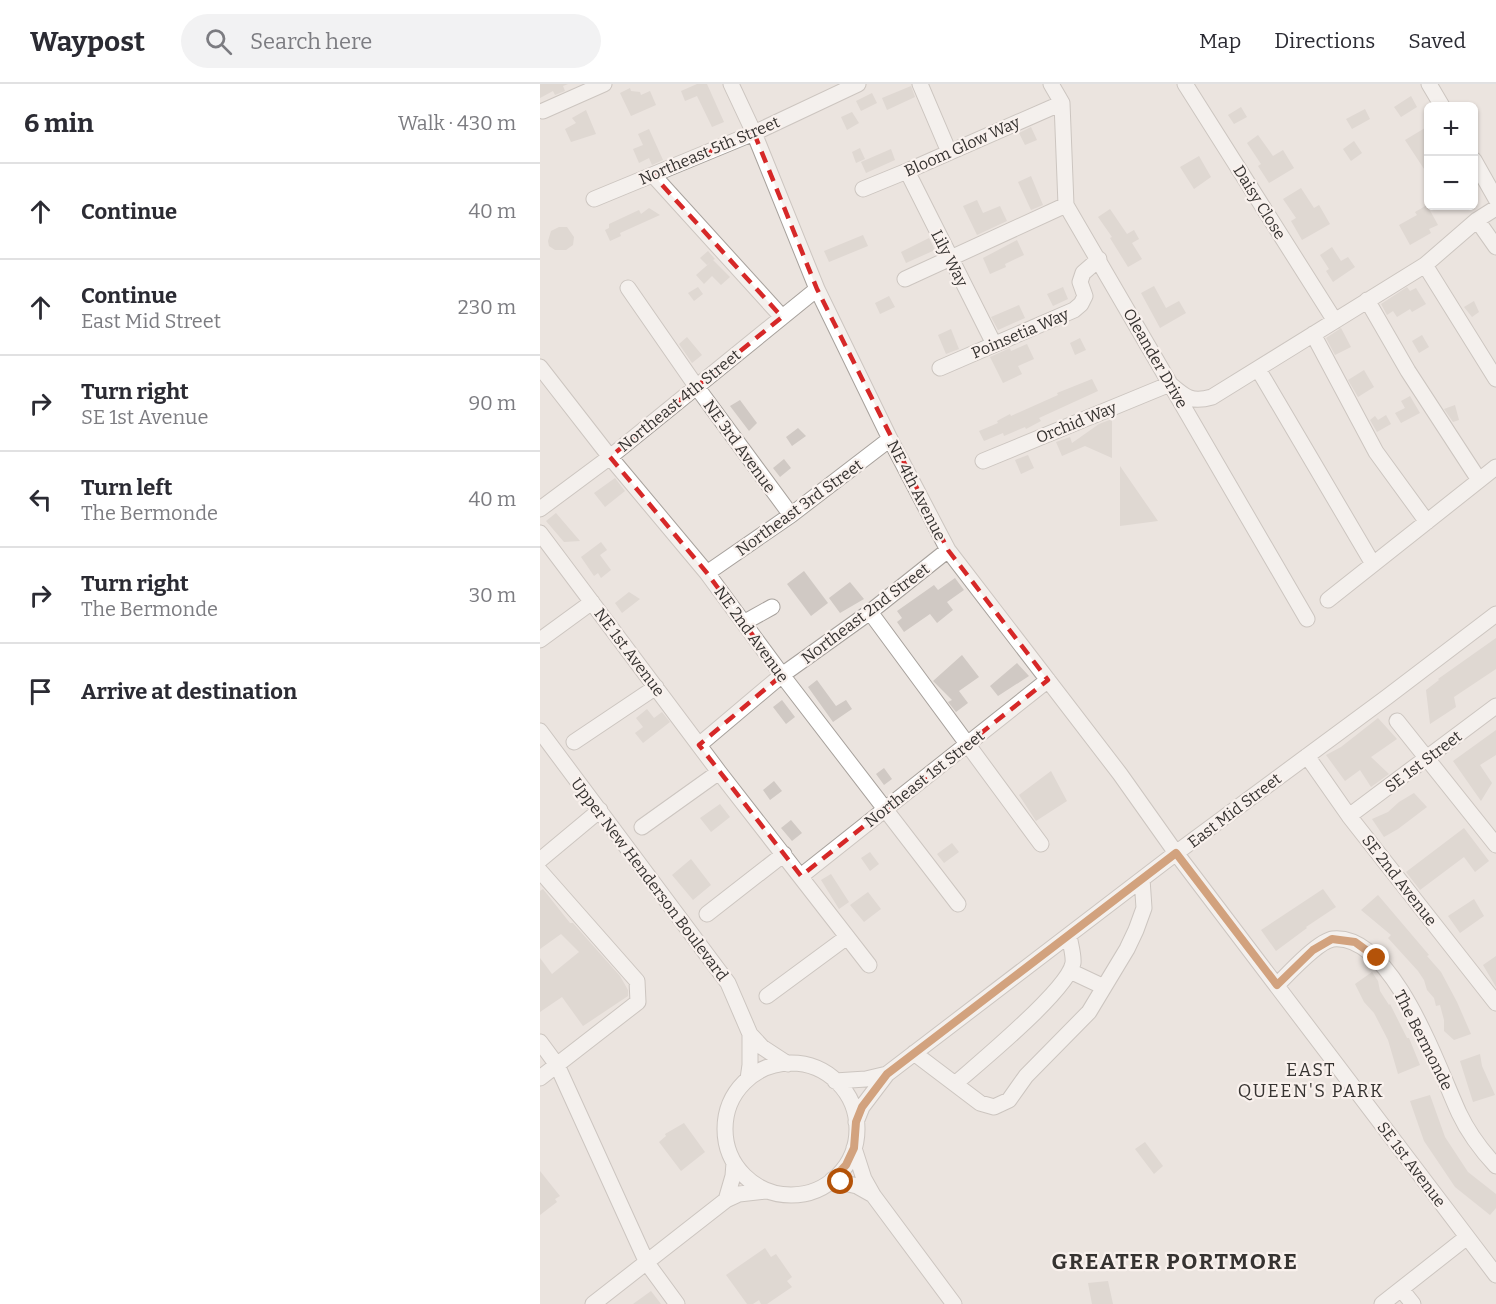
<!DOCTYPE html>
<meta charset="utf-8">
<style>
:root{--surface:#fff;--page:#f2f2f3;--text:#2b2b33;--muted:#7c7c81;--line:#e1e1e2}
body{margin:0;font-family:Bitter,serif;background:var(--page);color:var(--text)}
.controls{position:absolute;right:18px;top:18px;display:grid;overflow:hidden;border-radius:9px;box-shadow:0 2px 4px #0004}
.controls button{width:54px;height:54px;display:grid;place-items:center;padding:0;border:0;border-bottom:2px solid var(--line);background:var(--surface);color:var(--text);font:30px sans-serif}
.stop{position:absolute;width:18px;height:18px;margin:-14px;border:4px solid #b45309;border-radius:50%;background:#fff}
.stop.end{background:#b45309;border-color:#fff;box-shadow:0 2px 6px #0008}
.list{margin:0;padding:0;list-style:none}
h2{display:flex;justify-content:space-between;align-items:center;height:78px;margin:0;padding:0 24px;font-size:26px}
h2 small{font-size:20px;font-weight:400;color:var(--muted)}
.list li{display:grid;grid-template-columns:39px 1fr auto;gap:18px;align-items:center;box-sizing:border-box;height:96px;padding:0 24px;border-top:2px solid var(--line)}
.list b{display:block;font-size:22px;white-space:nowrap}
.list p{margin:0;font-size:20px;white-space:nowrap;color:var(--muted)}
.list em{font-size:20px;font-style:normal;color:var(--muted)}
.icon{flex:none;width:33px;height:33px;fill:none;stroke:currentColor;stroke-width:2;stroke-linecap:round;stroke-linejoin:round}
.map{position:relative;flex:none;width:956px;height:1220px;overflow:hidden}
header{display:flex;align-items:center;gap:36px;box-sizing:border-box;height:84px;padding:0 30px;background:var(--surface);border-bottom:2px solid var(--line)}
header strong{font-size:28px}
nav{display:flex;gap:33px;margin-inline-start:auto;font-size:21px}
.search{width:420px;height:54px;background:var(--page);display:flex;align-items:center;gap:15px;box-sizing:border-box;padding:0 21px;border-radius:33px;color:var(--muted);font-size:22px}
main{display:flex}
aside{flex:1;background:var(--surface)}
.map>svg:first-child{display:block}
.building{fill:#d0c9c4}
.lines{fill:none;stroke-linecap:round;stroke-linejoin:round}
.minor-casing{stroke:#a7a19c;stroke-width:17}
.minor{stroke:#fff;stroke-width:15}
.route{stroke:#b45309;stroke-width:8}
.marked{fill:none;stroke:#d62828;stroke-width:4.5;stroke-dasharray:12 8;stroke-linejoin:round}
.labels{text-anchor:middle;stroke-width:4.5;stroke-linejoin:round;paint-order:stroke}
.street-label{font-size:16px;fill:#363331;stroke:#f9f1ed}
.neighbourhood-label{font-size:18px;letter-spacing:1.5px;fill:#363331;stroke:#f9f1ed}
.district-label{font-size:22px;font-weight:bold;letter-spacing:1.5px;fill:#363331;stroke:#f9f1ed}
</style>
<header>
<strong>Waypost</strong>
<div class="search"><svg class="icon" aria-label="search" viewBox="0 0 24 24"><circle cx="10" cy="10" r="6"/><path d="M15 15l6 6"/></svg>Search here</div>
<nav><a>Map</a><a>Directions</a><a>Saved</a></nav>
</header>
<main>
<aside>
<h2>6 min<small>Walk · 430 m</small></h2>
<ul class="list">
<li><svg class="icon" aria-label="ahead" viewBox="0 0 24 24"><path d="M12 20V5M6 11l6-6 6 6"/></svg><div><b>Continue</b></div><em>40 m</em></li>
<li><svg class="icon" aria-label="ahead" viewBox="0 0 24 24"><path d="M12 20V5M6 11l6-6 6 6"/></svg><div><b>Continue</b><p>East Mid Street</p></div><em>230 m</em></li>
<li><svg class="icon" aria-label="right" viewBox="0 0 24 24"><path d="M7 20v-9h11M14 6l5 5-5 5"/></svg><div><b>Turn right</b><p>SE 1st Avenue</p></div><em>90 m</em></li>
<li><svg class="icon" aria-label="left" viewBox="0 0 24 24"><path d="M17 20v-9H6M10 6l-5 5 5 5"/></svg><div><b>Turn left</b><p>The Bermonde</p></div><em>40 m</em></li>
<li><svg class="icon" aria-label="right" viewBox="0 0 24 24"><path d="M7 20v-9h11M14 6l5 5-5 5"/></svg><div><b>Turn right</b><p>The Bermonde</p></div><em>30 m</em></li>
<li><svg class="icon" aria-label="arrive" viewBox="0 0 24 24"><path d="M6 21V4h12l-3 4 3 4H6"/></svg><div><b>Arrive at destination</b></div></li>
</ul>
</aside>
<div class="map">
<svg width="956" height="1220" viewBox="0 0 956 1220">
<rect width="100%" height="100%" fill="#ebe4df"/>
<path class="building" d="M0 0H28L23 2 25 7 15 11 13 7 0 14Z
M157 0H167L184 38 172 43 157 12 145 17 141 7Z
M371 2 375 13 347 26 342 14Z
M90 4 91 7 100 8 101 11 110 7 116 21 91 32 80 9Z
M332 9 337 19 321 27 316 17Z
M871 12 877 23 861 33 854 23Z
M701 23 707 33 694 40 688 31Z
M825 25 830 35 812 45 806 35Z
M46 26 56 50 31 58 25 45 36 39 32 34Z
M312 28 319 39 307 46 301 33Z
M491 43 497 56 485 61 479 49Z
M885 44 888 50V91L865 56Z
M109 45 123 76 112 81 109 74 99 79 93 65 103 61 98 50Z
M718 51 733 72 743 66 754 84 729 99 718 82 721 80 707 59Z
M814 57 822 69 811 77 803 65Z
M320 64 325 75 316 79 312 68Z
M351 65 355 76 326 89 321 78Z
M659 72 671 93 654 105 640 83Z
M491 92 503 121 491 126 478 98Z
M761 104 774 124 779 121 790 140 762 156 751 137 756 134 743 115Z
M437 116 443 129 460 122 467 137 437 151 423 122Z
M887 121 898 141 889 145 891 149 870 161 859 141 877 131 875 128Z
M109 124 120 131 80 149 81 152 70 157 65 146 69 144V140L99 126 101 130Z
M570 125 587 150 594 146 599 155 592 159 602 175 588 183 570 154 572 153 558 133Z
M19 143H27L34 153 33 161 26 166H15L9 162 8 157 11 147Z
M323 151 328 162 289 178 284 167Z
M389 154 395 166 366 179 361 168Z
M477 156 484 171 465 180 466 183 450 190 443 174Z
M792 163 801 177 808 173 815 183 793 198 786 187 789 185 780 171Z
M168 167 175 175 173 176 190 193 181 201 172 192 164 200 156 191 172 177 167 181 160 174Z
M614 202 626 224 639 217 646 229 620 244 601 209Z
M158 203 163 210 154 217 148 209Z
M523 203 528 215 513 222 507 210Z
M867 203 870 207 876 204 886 220 872 228 870 225 857 233 853 227 847 231 841 220Z
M349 212 355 223 340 230 335 219Z
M934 217 939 228 932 233 924 223Z
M479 221 485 234 458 246 451 233Z
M801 244 811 263 795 271 786 254Z
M411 245 419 265 406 270 398 251Z
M882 251 889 263 879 269 872 257Z
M147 253 162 271 152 279 139 260Z
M540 254 546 266 535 271 530 259Z
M487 260 494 275 478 282 482 290 463 299 450 273 470 264 471 267Z
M824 286 834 303 818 313 808 296Z
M552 295 558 307 499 334 501 337 486 345 485 343 464 352 463 349 444 357 439 347 458 339 457 337 470 330 471 332 518 311 517 309Z
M870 312 880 329 861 339 855 329 865 324 861 317Z
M200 316 217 339 209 347 190 322Z
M915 321 919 336 913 338 904 325Z
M846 331 851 340 837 348 830 336 835 332 838 336Z
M572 335V374L545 362 522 372 516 358 530 353 532 359 559 340Z
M258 344 266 352 252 362 246 353Z
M488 371 494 384 481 390 475 376Z
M244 375 251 384 240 393 233 384Z
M580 382 618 437 580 442Z
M75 394 85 407 65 423 54 409Z
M16 429 40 457 24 458 6 437Z
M61 458 67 466 60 471 71 486 61 494 58 489 54 492 41 473Z
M264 487 288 519 271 532 247 500Z
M415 494 424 506 407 518 413 526 397 539 390 530 364 548 357 538 362 534 357 527 394 501 398 506Z
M310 498 324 515 300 529 289 514Z
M89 508 100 515 82 529 75 519Z
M956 554V585L914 613 916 623 890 640 886 606 899 596 898 595Z
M422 571 439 593 419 607 428 619 416 628 408 618 412 616 393 597Z
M477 579 489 592 458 612 450 602Z
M277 596 296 622 306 616 312 625 293 638 268 603Z
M242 616 255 633 246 640 233 623Z
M107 625 114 634 122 628 130 638 103 659 95 649 103 643 96 634Z
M838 634 857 655 831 673 849 690 831 703 820 686 805 697 786 671 801 663Z
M956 646V671L940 681 952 699 941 717 913 677Z
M344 684 352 695 344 701 336 690Z
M511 687 527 717 496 737 479 711Z
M234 697 242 707 230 716 223 706Z
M874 709 887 723 858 745 844 753 832 735 848 728 859 718Z
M180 720 190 733 171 748 160 734Z
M251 736 262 749 252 757 241 744Z
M924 744 949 777 935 788 924 773 880 806 866 788Z
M412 759 419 768 404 779 397 770Z
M330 768 339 780 330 787 321 774Z
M151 775 171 801 153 816 132 791Z
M291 790 309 818 299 825 281 796Z
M3 805 30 839H33L80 892 88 906V912L43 942 22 913 0 928V874L12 890 39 868 21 850 0 865V807Z
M783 805 796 823 766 843 767 844 736 867 721 846Z
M328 808 341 825 324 838 310 821Z
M838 811 889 871 887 872 901 888 917 918 931 950 914 956 904 947V936L900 921 896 922 894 914 887 906 884 896 878 887 848 854 851 851 821 826Z
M934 815 944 832 920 849 908 832Z
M956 872V903L943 881Z
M832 888 838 897 840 907 849 921 850 920 867 954H869L880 981 858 990 848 956 834 929 824 918 815 900Z
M940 970 942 982 955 1011 933 1018 920 977Z
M890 1011 905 1053 928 1088 956 1110V1124L950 1131 915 1103 884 1057 870 1017Z
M144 1039 165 1068 141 1087 119 1058 126 1052 125 1050Z
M605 1058 623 1082 614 1090 595 1065Z
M0 1087 20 1112 15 1115 17 1118 0 1131Z
M225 1164 231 1173 236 1170 252 1193 247 1197 252 1203 227 1220H221L219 1216 213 1220H207L186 1191Z
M568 1197 573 1220H552L548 1199Z
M111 1207 121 1220H93Z"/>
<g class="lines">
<defs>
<path id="minor" d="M191 0 214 49 277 205 350 355 408 466 580 690 636 769 956 1191
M380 0 409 68
M511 0 522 19 526 121 767 535
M645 0 795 237
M889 0 902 22
M3 27 64 0
M934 76 956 115
M367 87 454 260
M113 91 242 233
M323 105 367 87 522 19
M54 115 214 49 318 0
M937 136 956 163
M885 181 956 295
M365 195 526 121
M88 204 156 302 251 431
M827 216 868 287 939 396
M773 250 836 368 887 438
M0 283 70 373 167 489 242 591 418 820
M400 284 534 226 541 220 545 212 540 198 543 189 559 175
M718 285 833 480
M443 377 630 300C645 313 651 319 672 313L885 181 937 136 956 124
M0 425 70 373 277 205
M0 449 179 688 329 881
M167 489 251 431 350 355
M788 516 956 383
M330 528 501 760
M205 538 232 523
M0 556 52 518
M857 637 956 761
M0 647 188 899 210 950 222 963 248 980
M34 658 116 603
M159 661 242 591 330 528 408 466
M767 672 809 732 956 919
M809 732 956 622
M102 743 179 688
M0 776 60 726
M0 787 97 897 98 918 0 994
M261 792 508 596
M167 830 244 770
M530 887 564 903
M737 901C748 890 778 857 793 855 853 849 899 986 919 1029 928 1048 942 1067 956 1082
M227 912 307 853
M0 958 17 981 107 1179 137 1220
M374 969 440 1019 454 1023 469 1016 486 992 549 928 587 865 596 846 604 824 602 795
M185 1045a66 66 0 1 1 132 0a66 66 0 1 1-132 0Z
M208 995 210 981V950
M295 997 326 995 347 990
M416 999C440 978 528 906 533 879 534 871 530 859 529 851
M316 1038 322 1023 347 990 636 769 847 613 956 530
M314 1064 324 1095 333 1111 414 1220
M292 1096 317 1102 333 1111
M186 1116 193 1092 194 1079
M861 1205 873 1220
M53 1220 186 1116 199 1110 226 1107
M842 1220 927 1153"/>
</defs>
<use href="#minor" class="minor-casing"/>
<use href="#minor" class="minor"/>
</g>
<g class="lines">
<path class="route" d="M301 1098 292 1096 306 1081 314 1064 316 1038 322 1023 347 990 636 769 737 901 773 866 792 855 815 858 837 874"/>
</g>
<path d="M0 0H956V1220H0ZM214 49 277 205 408 466 508 596 261 792 159 661 242 591 167 489 70 373 242 233 113 91Z" fill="#ebe4df" fill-opacity=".55" fill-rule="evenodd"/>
<path class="marked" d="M214 49 277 205 408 466 508 596 261 792 159 661 242 591 167 489 70 373 242 233 113 91Z"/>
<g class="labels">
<g class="street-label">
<text transform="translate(422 62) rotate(-24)" y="6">Bloom Glow Way</text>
<text transform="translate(169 66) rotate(-23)" y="6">Northeast 5th Street</text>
<text transform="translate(720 118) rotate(58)" y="6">Daisy Close</text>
<text transform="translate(410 174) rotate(63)" y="6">Lily Way</text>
<text transform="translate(480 249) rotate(-23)" y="6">Poinsetia Way</text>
<text transform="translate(616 274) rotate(60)" y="6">Oleander Drive</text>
<text transform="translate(139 316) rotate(-39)" y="6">Northeast 4th Street</text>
<text transform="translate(536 338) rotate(-22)" y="6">Orchid Way</text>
<text transform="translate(200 362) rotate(54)" y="6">NE 3rd Avenue</text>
<text transform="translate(377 406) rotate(63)" y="6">NE 4th Avenue</text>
<text transform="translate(259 423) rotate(-36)" y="6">Northeast 3rd Street</text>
<text transform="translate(325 529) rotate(-37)" y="6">Northeast 2nd Street</text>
<text transform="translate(212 550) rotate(54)" y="6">NE 2nd Avenue</text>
<text transform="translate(90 568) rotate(53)" y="6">NE 1st Avenue</text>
<text transform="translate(883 677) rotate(-37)" y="6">SE 1st Street</text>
<text transform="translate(384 694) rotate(-38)" y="6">Northeast 1st Street</text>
<text transform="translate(694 726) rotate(-37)" y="6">East Mid Street</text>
<text transform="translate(110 795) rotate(53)" y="6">Upper New Henderson Boulevard</text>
<text transform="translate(860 796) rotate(52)" y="6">SE 2nd Avenue</text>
<text transform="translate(884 956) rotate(63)" y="6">The Bermonde</text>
<text transform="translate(872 1080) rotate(53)" y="6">SE 1st Avenue</text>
</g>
<g class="neighbourhood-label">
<text x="771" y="992">EAST<tspan x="771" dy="21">QUEEN'S PARK</tspan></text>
</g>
<g class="district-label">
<text x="635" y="1185">GREATER PORTMORE</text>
</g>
</g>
</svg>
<div class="controls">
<button>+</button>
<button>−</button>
</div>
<div class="stop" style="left:301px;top:1098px"></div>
<div class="stop end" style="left:837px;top:874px"></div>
</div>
</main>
